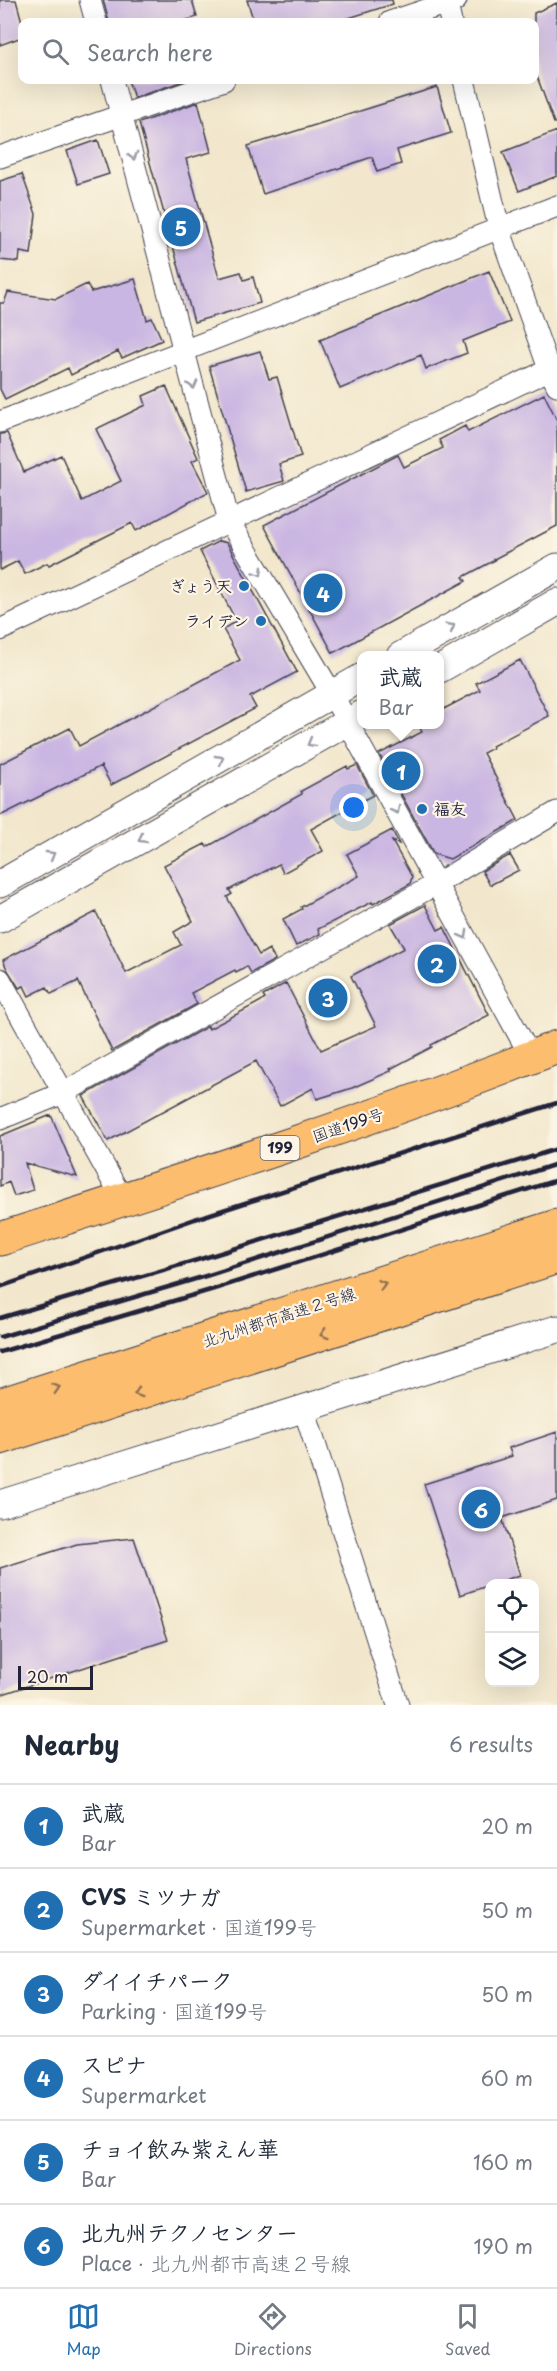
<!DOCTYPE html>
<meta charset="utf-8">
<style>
:root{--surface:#fff;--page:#f2f2f3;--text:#1f2937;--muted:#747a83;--line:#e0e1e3;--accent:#1f6fb2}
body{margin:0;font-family:"Playpen Sans","Klee One",sans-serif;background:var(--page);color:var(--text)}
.controls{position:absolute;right:18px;bottom:18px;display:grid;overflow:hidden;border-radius:12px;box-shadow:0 6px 24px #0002}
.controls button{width:54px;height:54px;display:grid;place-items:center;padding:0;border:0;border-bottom:2px solid var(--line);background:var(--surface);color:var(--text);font:30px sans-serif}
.scale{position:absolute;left:18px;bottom:15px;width:75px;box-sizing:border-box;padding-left:6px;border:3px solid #22223b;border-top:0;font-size:16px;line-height:21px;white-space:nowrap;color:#22223b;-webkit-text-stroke:4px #fcf5e5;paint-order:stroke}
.you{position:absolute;left:354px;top:808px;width:21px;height:21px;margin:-15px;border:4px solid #fff;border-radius:50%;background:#1a73e8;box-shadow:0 0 0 9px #1a73e833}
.badge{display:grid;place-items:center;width:39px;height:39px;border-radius:50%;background:var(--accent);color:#fff;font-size:20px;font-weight:700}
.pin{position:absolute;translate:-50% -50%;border:3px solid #fff;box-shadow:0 2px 6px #0006}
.popup{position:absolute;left:357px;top:651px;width:87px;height:78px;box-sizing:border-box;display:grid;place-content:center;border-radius:12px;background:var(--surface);filter:drop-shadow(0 2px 4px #0005);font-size:20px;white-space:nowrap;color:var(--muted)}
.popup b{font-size:22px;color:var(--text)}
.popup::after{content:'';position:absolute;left:50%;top:100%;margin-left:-12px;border:12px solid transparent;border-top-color:var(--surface)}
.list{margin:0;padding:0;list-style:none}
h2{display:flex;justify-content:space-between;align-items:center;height:78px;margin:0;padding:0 24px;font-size:26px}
h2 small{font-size:20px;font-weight:400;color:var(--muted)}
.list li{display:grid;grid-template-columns:39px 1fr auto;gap:18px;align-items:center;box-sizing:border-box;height:84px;padding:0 24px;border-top:2px solid var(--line)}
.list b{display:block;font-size:22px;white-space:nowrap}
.list p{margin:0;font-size:20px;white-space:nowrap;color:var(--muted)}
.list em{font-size:20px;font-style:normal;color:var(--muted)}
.icon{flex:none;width:33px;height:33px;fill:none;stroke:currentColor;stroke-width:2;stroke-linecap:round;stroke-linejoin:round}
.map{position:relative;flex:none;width:557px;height:1705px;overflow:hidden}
.search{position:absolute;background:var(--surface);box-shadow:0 6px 24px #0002;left:18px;right:18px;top:18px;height:66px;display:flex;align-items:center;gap:15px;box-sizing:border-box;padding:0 21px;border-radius:12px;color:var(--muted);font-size:22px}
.sheet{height:582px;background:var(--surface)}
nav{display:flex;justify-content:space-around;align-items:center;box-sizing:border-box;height:84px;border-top:2px solid var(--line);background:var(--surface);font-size:16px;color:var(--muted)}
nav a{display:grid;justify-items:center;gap:3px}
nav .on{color:var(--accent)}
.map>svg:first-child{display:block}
.building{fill:#cab6e2}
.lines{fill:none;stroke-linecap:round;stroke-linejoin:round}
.minor-casing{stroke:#414051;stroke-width:23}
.tertiary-casing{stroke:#414051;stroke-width:29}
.trunk-casing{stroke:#414051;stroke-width:35}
.motorway-casing{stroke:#414051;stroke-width:35}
.minor{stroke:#fff;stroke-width:21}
.tertiary{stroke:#fff;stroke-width:27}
.trunk{stroke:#fcbd6e;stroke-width:33}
.motorway{stroke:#fcbd6e;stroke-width:33}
.rail{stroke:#22223b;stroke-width:4.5}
.oneway{stroke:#9c9ca7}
.oneway2{stroke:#8f7054}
.poi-dot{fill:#1f6fb2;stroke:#fcf5e5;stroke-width:2}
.labels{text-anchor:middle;stroke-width:4.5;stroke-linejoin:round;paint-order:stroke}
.shield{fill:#fcf5e5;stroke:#63616e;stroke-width:1.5}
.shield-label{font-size:15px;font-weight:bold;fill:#22223b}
.poi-label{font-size:16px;font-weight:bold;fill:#22223b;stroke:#fcf5e5;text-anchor:end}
.street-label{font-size:16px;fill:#22223b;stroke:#fcf5e5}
</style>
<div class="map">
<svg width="557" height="1705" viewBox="0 0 557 1705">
<rect width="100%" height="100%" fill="#fcf5e5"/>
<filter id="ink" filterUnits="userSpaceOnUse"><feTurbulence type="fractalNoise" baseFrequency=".0167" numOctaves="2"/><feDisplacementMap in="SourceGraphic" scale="12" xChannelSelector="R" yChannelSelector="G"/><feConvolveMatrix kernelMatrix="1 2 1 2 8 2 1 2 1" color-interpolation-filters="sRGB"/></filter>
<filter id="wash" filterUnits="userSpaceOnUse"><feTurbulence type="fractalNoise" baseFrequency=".008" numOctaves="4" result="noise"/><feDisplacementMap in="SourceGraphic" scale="24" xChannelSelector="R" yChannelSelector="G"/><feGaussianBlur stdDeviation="1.35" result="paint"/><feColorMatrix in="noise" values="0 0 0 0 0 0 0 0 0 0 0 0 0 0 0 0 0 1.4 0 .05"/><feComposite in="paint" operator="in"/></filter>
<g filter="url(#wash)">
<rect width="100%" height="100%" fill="#f2e7cc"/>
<g id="blocks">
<path class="building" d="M0 0H16L22 22V37L0 45Z
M103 0H192L197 17 180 22H109Z
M247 0H392L393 4 336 22H254Z
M557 3V123H554L534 68V13Z
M128 80H186L134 98Z
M437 87 451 133 397 150 401 164 377 172 372 157 263 194 248 146Z
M198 102 211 152 186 159 219 278 241 272 244 280 253 277 260 303 194 322 139 123Z
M557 131V176L519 191 503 152Z
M98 140 109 174 78 184 67 151Z
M22 174 36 214 31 254 20 252 19 262 0 260V181Z
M489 271 510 322 463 341 467 353 426 369 421 355 340 389 320 340Z
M135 279 147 320 152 318 162 340 122 358 118 351 71 375 68 368 5 399 0 389V303H4L8 292 56 299 87 284 91 292Z
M260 351 269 379 277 377 301 457 279 464 284 481 246 492 209 366Z
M166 386 198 458 192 461 208 492 136 531 132 523 49 565 47 563 25 574 18 561 0 570V434L7 433 24 472 61 455 82 501 121 481 96 429 146 405 143 396Z
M544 394 557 420V526L494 559 495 560 463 577 466 581 333 653 264 525 398 455 404 467 443 448 439 440 465 426 468 432Z
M219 541 227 543 297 672 250 697 256 708 111 785 101 766 0 816V764L70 728 79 746 240 660 223 629 236 621 200 551Z
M520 660 549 716 492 746 493 748 483 753 518 820 450 859 434 854 379 754 422 732 418 724H440V711L480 690 476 683Z
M357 765 373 795 311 829 323 851 283 873 279 864 229 890 232 894 227 897 259 955 269 949 275 960 251 973 247 966 236 972 235 970 191 993 197 1004 112 1051 78 981 51 994 47 987 29 996 24 986 19 988 7 969 3 960 96 912 126 973 181 945 174 932 193 921 164 865 205 844 207 847 302 794 301 791 347 766 348 769Z
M392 830 399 844 392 841 412 877 410 884 373 904 372 902 318 929 320 934 296 946 283 919 302 909 301 907 359 876 347 854Z
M510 855 519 870 490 885 482 871Z
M425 905 438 930 444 927 489 1015 431 1045 432 1047 390 1069 391 1071 352 1088 317 1099 313 1088 280 1106 256 1061 108 1141 83 1096 208 1026 209 1029 265 999 263 996 286 983 321 1050 376 1026 351 976 404 948 390 924Z
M51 1115 77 1177 25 1163 33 1190 14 1196 9 1182 0 1186V1136Z
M557 1432V1500L502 1518 520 1575 460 1595 424 1484 512 1456 509 1448Z
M134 1538 168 1640 0 1695V1568L77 1544Z"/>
</g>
</g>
<g filter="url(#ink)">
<use href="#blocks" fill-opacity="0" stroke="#414051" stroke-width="1.5"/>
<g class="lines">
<defs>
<path id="minor" d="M90 0 96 22
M446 0 451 22
M390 22 456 0
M112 80 229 521 332 694 531 1057
M464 80 499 228 549 369 557 385
M0 157 224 80
M0 422 557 206
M0 630 557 366
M0 979 123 1200
M0 1119 63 1093 436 884 557 812
M304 1409 398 1705"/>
<path id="tertiary" d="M400 656 557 567
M440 669 557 602
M0 884 362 677
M0 919 362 714
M0 1504 557 1329"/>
<path id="trunk" d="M0 1239C187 1179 374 1120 557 1047"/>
<path id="motorway" d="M0 1405 557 1226
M0 1438 557 1257"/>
</defs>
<use href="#minor" class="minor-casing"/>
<use href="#tertiary" class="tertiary-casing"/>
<use href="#trunk" class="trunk-casing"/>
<use href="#motorway" class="motorway-casing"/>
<use href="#minor" class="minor"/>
<use href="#tertiary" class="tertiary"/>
<use href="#trunk" class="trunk"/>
<use href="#motorway" class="motorway"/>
<path class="rail" d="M0 1287 195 1219 557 1103
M0 1318 204 1258 557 1149
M0 1337 209 1275 557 1164
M0 1352 214 1289 557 1180"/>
</g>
<defs><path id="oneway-chevron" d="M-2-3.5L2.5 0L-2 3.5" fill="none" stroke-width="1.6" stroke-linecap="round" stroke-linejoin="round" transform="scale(1.5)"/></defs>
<g class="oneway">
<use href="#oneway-chevron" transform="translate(133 156) rotate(75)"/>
<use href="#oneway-chevron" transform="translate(193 385) rotate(75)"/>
<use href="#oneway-chevron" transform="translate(259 572) rotate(59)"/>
<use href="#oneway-chevron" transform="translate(451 627) rotate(-30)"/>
<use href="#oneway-chevron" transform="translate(311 743) rotate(150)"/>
<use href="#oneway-chevron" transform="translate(220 759) rotate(-30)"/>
<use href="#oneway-chevron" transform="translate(396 810) rotate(61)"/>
<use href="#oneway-chevron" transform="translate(142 839) rotate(150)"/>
<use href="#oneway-chevron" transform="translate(51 855) rotate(-30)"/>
<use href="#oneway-chevron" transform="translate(464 935) rotate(61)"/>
</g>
<g class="oneway2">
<use href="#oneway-chevron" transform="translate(382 1284) rotate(-18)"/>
<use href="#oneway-chevron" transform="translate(324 1334) rotate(162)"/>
<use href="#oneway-chevron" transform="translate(56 1388) rotate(-18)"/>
<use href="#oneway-chevron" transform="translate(138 1393) rotate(162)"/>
</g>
</g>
<g class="poi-dot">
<circle cx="244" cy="586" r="6"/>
<circle cx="261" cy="621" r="6"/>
<circle cx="422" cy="809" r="6"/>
</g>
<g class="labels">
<rect class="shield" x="260.5" y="1136" width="39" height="24" rx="4.5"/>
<g class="shield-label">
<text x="280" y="1153">199</text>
</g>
<g class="poi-label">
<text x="232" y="592">ぎょう天</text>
<text x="249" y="627">ライデン</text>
<text x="434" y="815" text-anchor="start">福友</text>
</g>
<g class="street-label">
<text transform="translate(348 1125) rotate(-19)" y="6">国道199号</text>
<text transform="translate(279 1317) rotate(-18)" y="6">北九州都市高速２号線</text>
</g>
</g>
</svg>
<div class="controls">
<button><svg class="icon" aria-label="locate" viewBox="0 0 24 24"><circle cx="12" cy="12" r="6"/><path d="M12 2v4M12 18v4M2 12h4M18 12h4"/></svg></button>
<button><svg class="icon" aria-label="layers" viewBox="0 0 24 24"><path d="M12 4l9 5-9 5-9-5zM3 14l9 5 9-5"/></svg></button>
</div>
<div class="scale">20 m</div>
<div class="you"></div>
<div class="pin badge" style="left:401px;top:771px">1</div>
<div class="popup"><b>武蔵</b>Bar</div>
<div class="pin badge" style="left:437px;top:964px">2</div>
<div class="pin badge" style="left:328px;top:998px">3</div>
<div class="pin badge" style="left:323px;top:593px">4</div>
<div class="pin badge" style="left:181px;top:227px">5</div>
<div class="pin badge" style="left:481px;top:1509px">6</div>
<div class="search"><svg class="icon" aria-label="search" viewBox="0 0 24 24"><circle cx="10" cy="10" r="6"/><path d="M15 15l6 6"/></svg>Search here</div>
</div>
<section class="sheet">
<h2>Nearby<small>6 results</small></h2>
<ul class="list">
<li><span class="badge">1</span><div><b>武蔵</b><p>Bar</p></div><em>20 m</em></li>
<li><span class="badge">2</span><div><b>CVS ミツナガ</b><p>Supermarket · 国道199号</p></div><em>50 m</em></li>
<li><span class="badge">3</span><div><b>ダイイチパーク</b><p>Parking · 国道199号</p></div><em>50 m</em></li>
<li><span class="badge">4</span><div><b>スピナ</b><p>Supermarket</p></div><em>60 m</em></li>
<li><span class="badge">5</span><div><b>チョイ飲み紫えん華</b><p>Bar</p></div><em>160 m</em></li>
<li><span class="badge">6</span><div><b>北九州テクノセンター</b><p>Place · 北九州都市高速２号線</p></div><em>190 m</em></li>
</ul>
</section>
<nav>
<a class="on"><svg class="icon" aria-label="map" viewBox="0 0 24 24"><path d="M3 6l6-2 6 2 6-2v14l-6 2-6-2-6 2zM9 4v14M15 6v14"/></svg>Map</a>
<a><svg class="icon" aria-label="directions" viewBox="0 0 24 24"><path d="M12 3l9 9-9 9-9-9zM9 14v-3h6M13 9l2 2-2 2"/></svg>Directions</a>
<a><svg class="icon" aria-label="saved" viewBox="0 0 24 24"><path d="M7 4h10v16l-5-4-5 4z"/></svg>Saved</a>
</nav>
